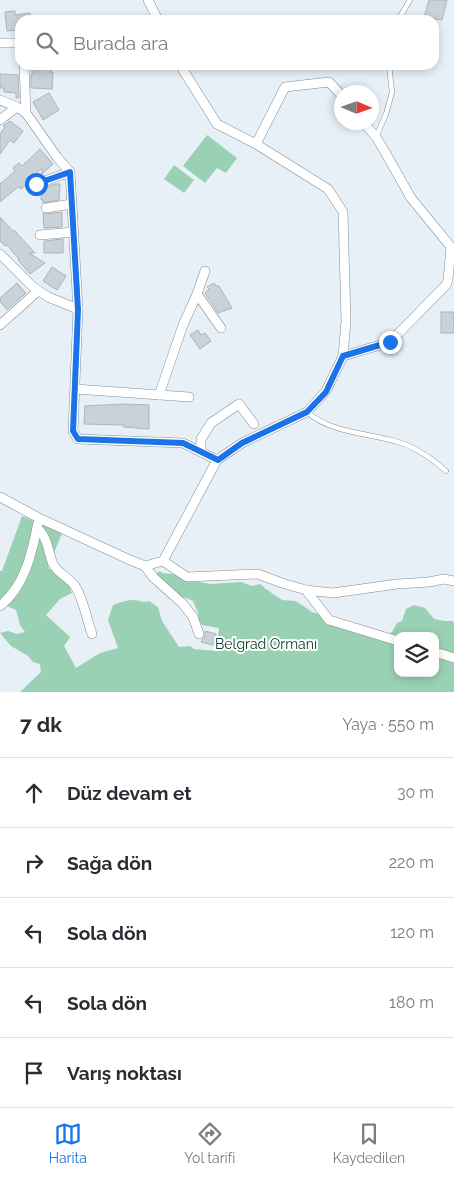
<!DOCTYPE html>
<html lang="tr">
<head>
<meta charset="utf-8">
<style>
	:root { --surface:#fff; --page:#f2f2f3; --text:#2b2b33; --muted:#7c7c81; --line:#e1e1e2; --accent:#1a73e8 }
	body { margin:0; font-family:Raleway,sans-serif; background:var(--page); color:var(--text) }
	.controls { position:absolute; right:15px; bottom:15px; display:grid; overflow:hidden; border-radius:10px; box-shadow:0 2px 8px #0003 }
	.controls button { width:45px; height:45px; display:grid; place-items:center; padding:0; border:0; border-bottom:1px solid var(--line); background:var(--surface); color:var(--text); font:25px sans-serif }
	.compass { position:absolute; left:334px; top:85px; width:45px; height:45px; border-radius:50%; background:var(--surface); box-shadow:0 2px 8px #0003; rotate:92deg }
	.stop { position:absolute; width:15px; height:15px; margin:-11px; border:4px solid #1a73e8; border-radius:50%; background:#fff }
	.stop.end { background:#1a73e8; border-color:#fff; box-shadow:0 1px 5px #0008 }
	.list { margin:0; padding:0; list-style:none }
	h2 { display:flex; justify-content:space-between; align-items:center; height:65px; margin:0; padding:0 20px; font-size:21px }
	h2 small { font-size:16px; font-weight:400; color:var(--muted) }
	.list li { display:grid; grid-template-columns:32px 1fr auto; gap:15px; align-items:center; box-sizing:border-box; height:70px; padding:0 20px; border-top:1px solid var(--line) }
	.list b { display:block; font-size:19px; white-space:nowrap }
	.list em { font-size:16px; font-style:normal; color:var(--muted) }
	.icon { flex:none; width:28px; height:28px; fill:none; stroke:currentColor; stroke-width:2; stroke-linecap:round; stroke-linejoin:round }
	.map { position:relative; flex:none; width:454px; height:692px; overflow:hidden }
	.search { position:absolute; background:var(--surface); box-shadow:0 2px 8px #0003; left:15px; right:15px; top:15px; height:55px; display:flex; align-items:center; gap:12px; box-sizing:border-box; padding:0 18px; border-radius:15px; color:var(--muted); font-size:19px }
	.sheet { height:415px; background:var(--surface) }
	nav { display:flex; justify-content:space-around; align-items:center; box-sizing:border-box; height:70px; border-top:1px solid var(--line); background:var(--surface); font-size:14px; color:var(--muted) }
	nav a { display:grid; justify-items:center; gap:2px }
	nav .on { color:var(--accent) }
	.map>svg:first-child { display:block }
	.green { fill:#9ad1b4; fill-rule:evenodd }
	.building { fill:#c9d1d9; stroke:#acb4bb }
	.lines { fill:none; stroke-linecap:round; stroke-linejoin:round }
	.service-casing { stroke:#848c93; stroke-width:5.5 }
	.minor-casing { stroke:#848c93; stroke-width:10 }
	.service { stroke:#fff; stroke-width:4.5 }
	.minor { stroke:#fff; stroke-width:9 }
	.route { stroke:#1a73e8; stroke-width:6 }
	.labels { text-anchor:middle; stroke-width:4; stroke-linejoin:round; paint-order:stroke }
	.park-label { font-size:14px; fill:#033e28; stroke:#fff }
</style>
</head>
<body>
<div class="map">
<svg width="454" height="692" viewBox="0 0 454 692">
	<rect width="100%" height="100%" fill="#e7f0f7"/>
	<g class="green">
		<path d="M207,135L237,158L226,173L217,168L205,183L183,166Z"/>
		<path d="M174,165L194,180L184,193L164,179Z"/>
		<path d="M22,516L62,533L48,568L65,577L72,593L60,599L46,615L70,637L64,646L76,668L100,653L118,648L108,620L113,605C120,602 127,600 135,600C141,601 143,603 149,601L158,607L162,621L179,647L190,646L194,649L217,651L219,628L202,625L199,621L198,613L193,601L189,599L179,596L158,576L157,573L160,571L162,573L179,575L193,582H199L211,584L241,582L252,586L260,584L266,589L282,600L296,601L312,612L385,635L392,632L397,623L402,621L406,609L414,605L425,608L434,619L445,621H453L454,623V692H20L41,672L40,664L33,662L28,656L11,646L0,633L8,631L17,634L25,632L20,625L16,610L0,603V571H2ZM398,636H435V673H398Z"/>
	</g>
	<g class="building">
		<path d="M429,0H447L442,20L424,17Z"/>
		<path d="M15,11V15L30,13L31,20H20V30L7,31L5,12Z"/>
		<path d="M32,65H51V72H53L52,89L31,88V75H32Z"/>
		<path d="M0,74L18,75L19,98H16V93L4,92V88H0Z"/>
		<path d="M49,93L59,110L43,120L33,102Z"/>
		<path d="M10,121L23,131L14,143L10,140L0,154V134L5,127L3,126Z"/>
		<path d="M40,149L53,164L42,174V168L26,183L27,184L21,189L18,187L0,202V184L15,171L13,168L19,163L22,166Z"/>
		<path d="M55,184H60L59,200L43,203V200H41L42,189Z"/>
		<path d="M62,212V227L44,228L43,213L47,214Z"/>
		<path d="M0,217L13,231L14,230L35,253H29L45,263L30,274L18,260L19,259L7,245L5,246L0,241Z"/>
		<path d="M63,239V253H44V241Z"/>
		<path d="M52,267L66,276L57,290L43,281Z"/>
		<path d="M17,283L26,293L7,310L0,301V298Z"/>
		<path d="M214,283L216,286H219L232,308L218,313L205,293L209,289L207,287Z"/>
		<rect x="441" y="312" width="13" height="21"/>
		<path d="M198,330L201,335L205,333L211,341L200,349L190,335Z"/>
		<path d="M123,404L149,405V429L124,427V425L84,424L85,406Z"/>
		<path d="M205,631L216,634L213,645L201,642L205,636Z"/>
	</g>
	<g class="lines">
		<defs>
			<g id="service">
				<path d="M398,20L410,0"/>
				<path d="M376,137L386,114L392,92L389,65"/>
				<path d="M307,412C335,435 368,432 401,443C419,449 432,459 446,471"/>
			</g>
			<g id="minor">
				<path d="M148,0L158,20"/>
				<path d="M0,43H17L20,45"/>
				<path d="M24,65L26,113"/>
				<path d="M0,100L17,107L26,113L57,157L70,172L78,309L48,297L32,286L0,254"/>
				<path d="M0,120L17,107"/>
				<path d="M256,144L285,87L329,82L342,96"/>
				<path d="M36,184L70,172"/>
				<path d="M46,208L72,204"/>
				<path d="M40,235L74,232"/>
				<path d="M197,294L221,328"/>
				<path d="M78,309L73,431L78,439L183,443L217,460"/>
				<path d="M0,325L38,291"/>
				<path d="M343,356L390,342L446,285L448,280L451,247L411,198L385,152L376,137L363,122"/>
				<path d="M75,389L189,397"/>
				<path d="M159,395L183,325L197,294L205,271"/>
				<path d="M201,452V439L211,423L239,404L254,424"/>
				<path d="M0,497L39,518L130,560L145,566L163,561L217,460L242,443L307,412L326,391L343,356L346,321L343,212L328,189L256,144L217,124L180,65"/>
				<path d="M37,528C48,537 48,552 53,564C58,574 69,577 75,586C83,598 87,620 92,634"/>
				<path d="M163,561L187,577L258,574L282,583L306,590L333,593L397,584L429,582L444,579L454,581"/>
				<path d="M145,566L153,577L183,604L193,617L199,634"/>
				<path d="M306,590L329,620L398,641"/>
				<path d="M0,606C25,586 32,553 38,523"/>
				<path d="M435,652L454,658"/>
			</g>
		</defs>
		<use href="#service" class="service-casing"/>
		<use href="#minor" class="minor-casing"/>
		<use href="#service" class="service"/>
		<use href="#minor" class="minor"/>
	</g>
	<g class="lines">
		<path class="route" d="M36,184L70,172L78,310L73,431L78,439L183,443L218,460L242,443L307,412L326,392L343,356L390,342"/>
	</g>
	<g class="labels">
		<g class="park-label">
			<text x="266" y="649">Belgrad Ormanı</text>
		</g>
	</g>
</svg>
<div class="controls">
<button><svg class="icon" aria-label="layers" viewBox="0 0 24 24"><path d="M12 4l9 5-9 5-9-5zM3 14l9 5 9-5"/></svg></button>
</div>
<svg class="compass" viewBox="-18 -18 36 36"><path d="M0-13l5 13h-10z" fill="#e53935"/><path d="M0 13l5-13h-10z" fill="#7c7c81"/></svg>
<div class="stop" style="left:36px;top:184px"></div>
<div class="stop end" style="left:390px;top:342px"></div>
<div class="search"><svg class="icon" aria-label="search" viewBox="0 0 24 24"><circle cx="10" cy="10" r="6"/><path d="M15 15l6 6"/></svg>Burada ara</div>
</div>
<section class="sheet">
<h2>7 dk<small>Yaya · 550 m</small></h2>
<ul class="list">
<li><svg class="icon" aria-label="ahead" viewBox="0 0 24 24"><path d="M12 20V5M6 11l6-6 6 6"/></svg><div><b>Düz devam et</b></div><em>30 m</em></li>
<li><svg class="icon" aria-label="right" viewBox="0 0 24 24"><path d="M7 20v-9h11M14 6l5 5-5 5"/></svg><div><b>Sağa dön</b></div><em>220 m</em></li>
<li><svg class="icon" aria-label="left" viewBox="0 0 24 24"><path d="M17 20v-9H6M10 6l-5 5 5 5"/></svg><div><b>Sola dön</b></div><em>120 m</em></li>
<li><svg class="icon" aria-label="left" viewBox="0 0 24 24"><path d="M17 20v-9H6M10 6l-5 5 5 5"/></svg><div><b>Sola dön</b></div><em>180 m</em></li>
<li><svg class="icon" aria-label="arrive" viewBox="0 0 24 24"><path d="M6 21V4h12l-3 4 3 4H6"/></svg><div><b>Varış noktası</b></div></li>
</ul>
</section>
<nav>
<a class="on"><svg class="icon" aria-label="map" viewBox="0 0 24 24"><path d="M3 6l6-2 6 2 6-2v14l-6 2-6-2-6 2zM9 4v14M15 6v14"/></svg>Harita</a>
<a><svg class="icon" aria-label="directions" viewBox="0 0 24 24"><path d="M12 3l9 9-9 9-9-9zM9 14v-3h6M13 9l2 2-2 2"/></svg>Yol tarifi</a>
<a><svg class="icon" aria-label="saved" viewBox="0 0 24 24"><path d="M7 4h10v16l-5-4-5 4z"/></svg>Kaydedilen</a>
</nav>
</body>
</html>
